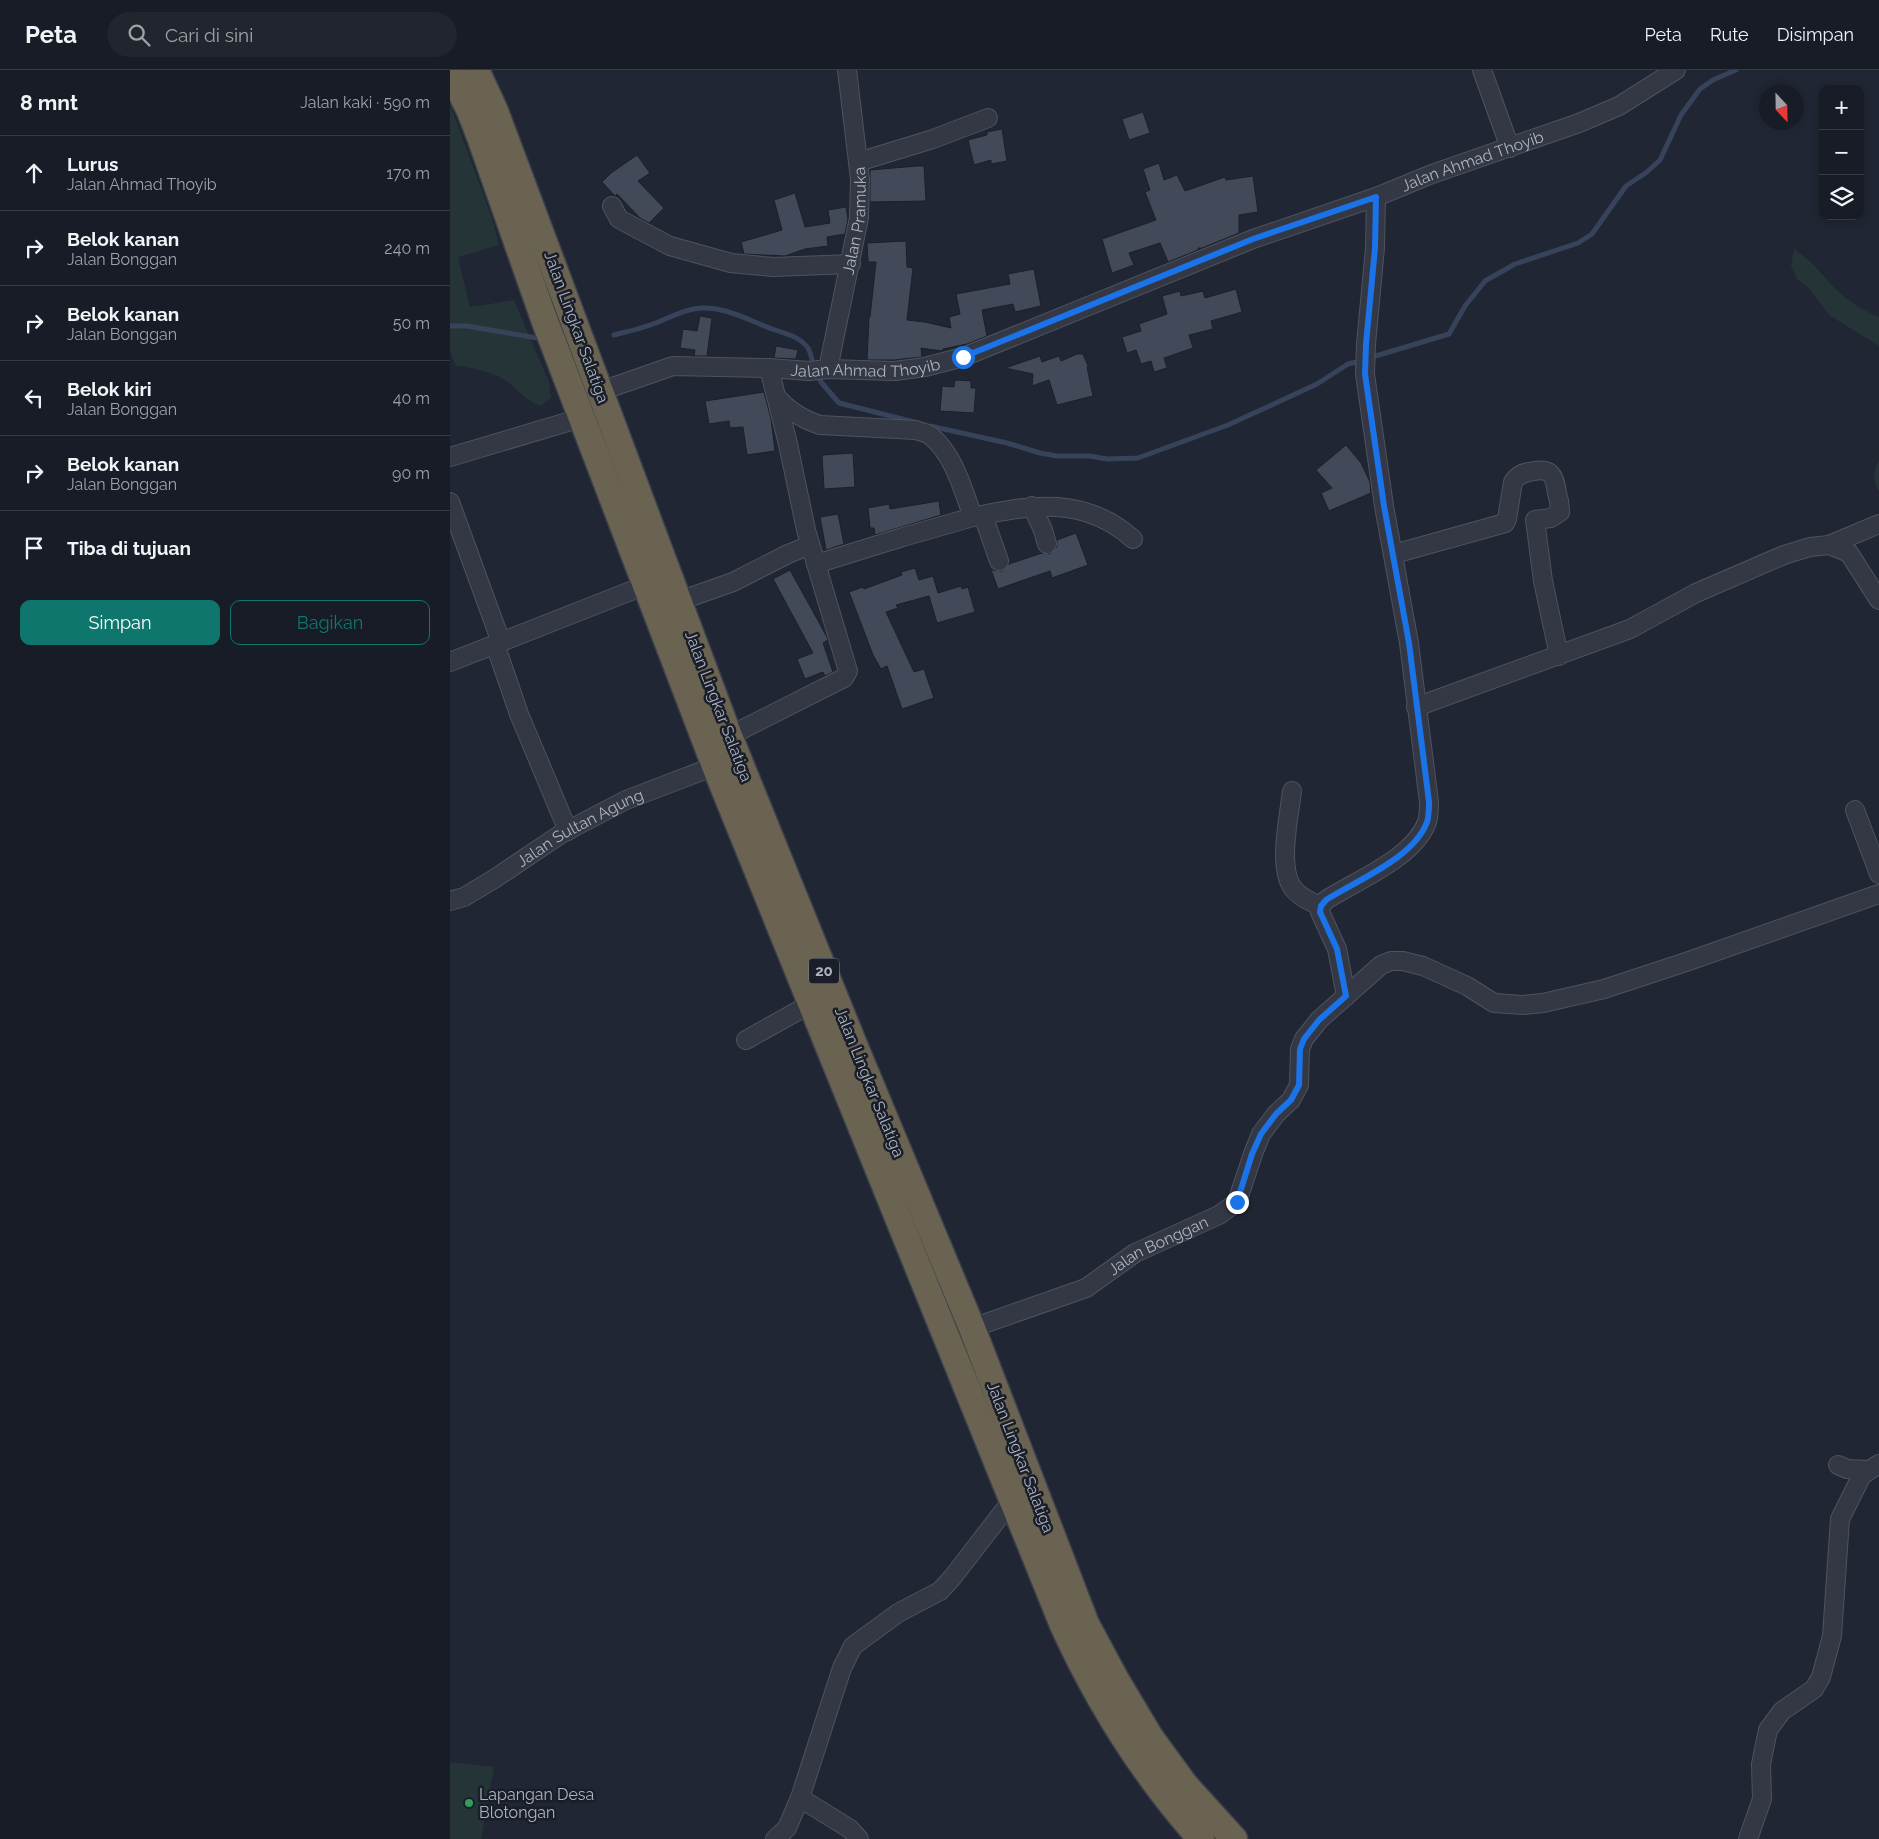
<!DOCTYPE html>
<html lang="id">
<head>
<meta charset="utf-8">
<style>
	:root { --surface:#181c26; --page:#21252e; --text:#f1f3f6; --muted:#9fa1a7; --line:#363a43; --accent:#0f766e }
	body { margin:0; font-family:Raleway,sans-serif; background:var(--page); color:var(--text) }
	.controls { position:absolute; right:15px; top:15px; display:grid; overflow:hidden; border-radius:10px; box-shadow:0 2px 8px #0003 }
	.controls button { width:45px; height:45px; display:grid; place-items:center; padding:0; border:0; border-bottom:1px solid var(--line); background:var(--surface); color:var(--text); font:25px sans-serif }
	.compass { position:absolute; left:1309px; top:15px; width:45px; height:45px; border-radius:50%; background:var(--surface); box-shadow:0 2px 8px #0003; rotate:158deg }
	.stop { position:absolute; width:15px; height:15px; margin:-11px; border:4px solid #1a73e8; border-radius:50%; background:#fff }
	.stop.end { background:#1a73e8; border-color:#fff; box-shadow:0 1px 5px #0008 }
	.list { margin:0; padding:0; list-style:none }
	h2 { display:flex; justify-content:space-between; align-items:center; height:65px; margin:0; padding:0 20px; font-size:21px }
	h2 small { font-size:16px; font-weight:400; color:var(--muted) }
	.list li { display:grid; grid-template-columns:32px 1fr auto; gap:15px; align-items:center; box-sizing:border-box; height:75px; padding:0 20px; border-top:1px solid var(--line) }
	.list b { display:block; font-size:19px; white-space:nowrap }
	.list p { margin:0; font-size:16px; white-space:nowrap; color:var(--muted) }
	.list em { font-size:16px; font-style:normal; color:var(--muted) }
	.actions { display:flex; gap:10px; padding:15px 20px }
	.actions a { flex:1; padding:11px 0; border:1px solid var(--accent); border-radius:10px; text-align:center; font-size:18px; color:var(--accent) }
	.actions .main { background:var(--accent); color:#fff }
	.icon { flex:none; width:28px; height:28px; fill:none; stroke:currentColor; stroke-width:2; stroke-linecap:round; stroke-linejoin:round }
	.map { position:relative; flex:none; width:1429px; height:1769px; overflow:hidden }
	header { display:flex; align-items:center; gap:30px; box-sizing:border-box; height:70px; padding:0 25px; background:var(--surface); border-bottom:1px solid var(--line) }
	header strong { font-size:24px }
	nav { display:flex; gap:28px; margin-inline-start:auto; font-size:18px }
	.search { width:350px; height:45px; background:var(--page); display:flex; align-items:center; gap:12px; box-sizing:border-box; padding:0 18px; border-radius:28px; color:var(--muted); font-size:19px }
	main { display:flex }
	aside { flex:1; background:var(--surface) }
	.map>svg:first-child { display:block }
	.green { fill:#253437 }
	.lines { fill:none; stroke-linecap:round; stroke-linejoin:round }
	.stream { stroke:#37425b; stroke-width:5 }
	.building { fill:#424958; stroke:#1b202b }
	.minor-casing { stroke:#4e535f; stroke-width:20 }
	.highway-casing { stroke:#3b404c; stroke-width:29 }
	.minor { stroke:#333844; stroke-width:18 }
	.highway { stroke:#6a6351; stroke-width:26 }
	.route { stroke:#1a73e8; stroke-width:6 }
	.leisure-dot { fill:#2e9e5b; stroke:#191e28; stroke-width:2 }
	.labels { text-anchor:middle; stroke-width:5; stroke-linejoin:round; paint-order:stroke }
	.shield { fill:#191e28; stroke:#818693; stroke-width:1 }
	.shield-label { font-size:15px; font-weight:bold; fill:#adb3c1 }
	.street-label { font-size:16px; fill:#adb3c1; stroke:#191e28 }
	.poi-label { font-size:16px; fill:#adb3c1; stroke:#191e28; text-anchor:start }
</style>
</head>
<body>
<header>
<strong>Peta</strong>
<div class="search"><svg class="icon" aria-label="search" viewBox="0 0 24 24"><circle cx="10" cy="10" r="6"/><path d="M15 15l6 6"/></svg>Cari di sini</div>
<nav><a>Peta</a><a>Rute</a><a>Disimpan</a></nav>
</header>
<main>
<aside>
<h2>8 mnt<small>Jalan kaki · 590 m</small></h2>
<ul class="list">
<li><svg class="icon" aria-label="ahead" viewBox="0 0 24 24"><path d="M12 20V5M6 11l6-6 6 6"/></svg><div><b>Lurus</b><p>Jalan Ahmad Thoyib</p></div><em>170 m</em></li>
<li><svg class="icon" aria-label="right" viewBox="0 0 24 24"><path d="M7 20v-9h11M14 6l5 5-5 5"/></svg><div><b>Belok kanan</b><p>Jalan Bonggan</p></div><em>240 m</em></li>
<li><svg class="icon" aria-label="right" viewBox="0 0 24 24"><path d="M7 20v-9h11M14 6l5 5-5 5"/></svg><div><b>Belok kanan</b><p>Jalan Bonggan</p></div><em>50 m</em></li>
<li><svg class="icon" aria-label="left" viewBox="0 0 24 24"><path d="M17 20v-9H6M10 6l-5 5 5 5"/></svg><div><b>Belok kiri</b><p>Jalan Bonggan</p></div><em>40 m</em></li>
<li><svg class="icon" aria-label="right" viewBox="0 0 24 24"><path d="M7 20v-9h11M14 6l5 5-5 5"/></svg><div><b>Belok kanan</b><p>Jalan Bonggan</p></div><em>90 m</em></li>
<li><svg class="icon" aria-label="arrive" viewBox="0 0 24 24"><path d="M6 21V4h12l-3 4 3 4H6"/></svg><div><b>Tiba di tujuan</b></div></li>
</ul>
<div class="actions"><a class="main">Simpan</a><a>Bagikan</a></div>
</aside>
<div class="map">
<svg width="1429" height="1769" viewBox="0 0 1429 1769">
	<rect width="100%" height="100%" fill="#202633"/>
	<g class="green">
		<path d="M0,34L42,148L49,175L8,187L20,237L64,230L99,312L101,328L90,336C73,328 69,320 55,310C43,302 20,297 6,296L0,282Z"/>
		<path d="M1344,179C1364,192 1373,207 1389,222C1401,233 1415,241 1429,247V276L1379,245L1360,219L1348,210L1341,196Z"/>
		<path d="M1429,390V422C1422,411 1423,400 1429,390Z"/>
		<path d="M0,1692L44,1697L31,1769H0Z"/>
	</g>
	<g class="lines">
		<g class="stream">
			<path d="M0,256H17L87,268"/>
			<path d="M164,265C175,262 186,260 197,256C214,251 227,242 244,239C273,234 299,251 325,260C337,264 350,267 358,278C361,283 362,291 364,296"/>
			<path d="M919,288L999,264L1015,236L1035,211L1065,194L1128,173L1142,164L1176,116L1197,102L1210,90L1231,45L1250,19L1263,10L1286,0"/>
			<path d="M368,304L371,312L389,333L464,352"/>
			<path d="M480,356L557,373L590,383L607,386H639L657,389L688,388L778,355L867,314L898,294L911,291"/>
		</g>
	</g>
	<g class="building">
		<path d="M693,42L700,63L679,70L672,49Z"/>
		<path d="M552,59L557,91L541,94V90L524,95L518,70L537,65V62Z"/>
		<path d="M187,85L200,103L188,111L214,138L199,153L190,148L167,124L165,126L152,112L161,103Z"/>
		<path d="M709,93L714,110L727,105L735,121L775,107L776,110L803,106L808,142L789,145V163L752,178H748V180L718,192L710,173L679,183L684,195L662,203L652,169L706,150L695,122L700,120L693,99Z"/>
		<path d="M467,96H474L476,131L420,132V100Z"/>
		<path d="M345,123L355,157L380,153L378,140L396,137L398,149L395,164L377,167L378,176L355,179L335,186L294,184L291,172L332,160L324,130Z"/>
		<path d="M456,171L457,197L463,198L457,250L475,252L501,258L499,247L510,244L506,224L560,214L558,204L584,199L591,236L565,242L563,234L532,240L537,266L517,274L493,279L492,281L471,278L472,287L444,290H417L419,247H420L426,192H418L417,173Z"/>
		<path d="M786,219L792,242L761,251L763,259L739,265L743,278L714,288L717,298L704,302L701,291L691,294L686,280L677,283L672,267L691,261L689,254L717,244L712,226L730,221L731,226L753,221L755,228Z"/>
		<path d="M250,246L262,248L257,286H244L245,280L230,278L233,259L247,261Z"/>
		<path d="M326,276L348,280L346,289L324,288Z"/>
		<path d="M627,284H633L638,296L637,297L643,326L607,335L599,310L582,316L583,304L555,298L590,286L592,292L609,286L611,291Z"/>
		<path d="M505,310L521,311V318H526L524,343L490,341L492,316L504,317Z"/>
		<path d="M314,322L321,349L325,381L297,385L293,357L280,358L279,351L259,354L255,331Z"/>
		<path d="M896,375L911,393L920,412L921,423L879,441L871,423L882,418L866,400Z"/>
		<path d="M403,383L405,417L374,419L372,385Z"/>
		<path d="M489,431L491,445L425,465L424,458H420L418,438L439,434L440,439Z"/>
		<path d="M388,444L394,474L376,480L370,447Z"/>
		<path d="M626,463L638,495L602,508L600,501L548,519L541,500L552,501L559,494L592,483L600,484L607,477V470Z"/>
		<path d="M465,498L469,510L483,506L488,523L511,516L512,519L518,517L525,542L487,553L479,526L446,535L448,538L436,542L464,602L474,599L484,628L452,639L437,596L431,599L423,585L399,522L413,517L414,519L452,505L451,502Z"/>
		<path d="M340,500L377,567L378,570L373,573L383,602L375,606L373,602L355,609L347,589L363,583L323,509Z"/>
	</g>
	<g class="lines">
		<defs>
			<g id="minor">
				<path d="M1032,0L1060,78"/>
				<path d="M408,92L483,69L538,48"/>
				<path d="M162,136L169,149L220,176L281,193L323,197L401,194"/>
				<path id="s1" d="M378,299L409,148L410,109L397,0"/>
				<path id="s2" d="M151,321L223,296L319,298L359,301L378,299L445,301L475,297L513,287L803,169L926,127L982,104L1129,53L1169,36L1226,0"/>
				<path d="M326,326C338,341 352,349 370,355L466,360C471,362 477,363 481,366C504,385 513,420 523,447L453,467L366,494"/>
				<path d="M0,387L141,345"/>
				<path d="M0,432L51,572"/>
				<path d="M582,436L593,460L597,474"/>
				<path d="M533,445L549,491"/>
				<path d="M523,447C581,434 635,426 683,469"/>
				<path d="M1379,475L1429,454"/>
				<path d="M944,484L1055,453L1057,449L1063,412C1067,406 1072,403 1079,402C1100,397 1104,403 1107,423C1109,429 1110,436 1110,442L1101,448L1085,450L1093,511L1109,586"/>
				<path d="M229,531L283,512L338,484L360,475"/>
				<path d="M45,574L69,644L118,761"/>
				<path d="M0,592L196,515"/>
				<path d="M966,637L1180,559L1246,523L1334,485L1360,477L1379,475L1399,483L1429,530"/>
				<path d="M279,666L394,608L398,601L356,460L338,374L319,298"/>
				<path d="M842,721C839,747 828,795 842,817C849,827 860,832 871,836"/>
				<path d="M1405,740L1429,804"/>
				<path id="s3" d="M0,831L14,827L44,809L111,764L176,730L265,696"/>
				<path d="M896,926L931,895L941,891H953L973,896L1017,916L1044,933L1073,935L1093,933L1154,919L1236,892L1429,824"/>
				<path d="M296,970L362,933"/>
				<path id="s4" d="M522,1258L636,1218L685,1183L769,1145L787,1132L803,1084L811,1064L826,1044L841,1030L849,1015L850,979L854,969L869,950L896,926L887,879L870,842L871,836L876,830C907,810 964,788 977,752C979,746 979,739 979,732L959,573L934,436L915,304L916,274L925,178L926,127"/>
				<path d="M1388,1395L1397,1399L1418,1400"/>
				<path d="M350,1728L400,1759L409,1769"/>
				<path d="M325,1769L337,1758L350,1728L392,1598L403,1576L448,1543L490,1521L502,1508L563,1429"/>
				<path d="M1298,1769L1312,1729L1311,1694L1318,1660L1332,1641L1364,1619L1371,1607L1382,1566L1390,1449L1412,1405L1429,1394"/>
			</g>
			<g id="highway">
				<path d="M26,0L45,41L279,666L405,977L522,1258L636,1554L666,1610L700,1667L735,1715L784,1769"/>
				<path d="M0,1L20,41L30,67L94,249L265,696L613,1555C649,1634 693,1704 751,1769"/>
			</g>
		</defs>
		<use href="#minor" class="minor-casing"/>
		<use href="#highway" class="highway-casing"/>
		<use href="#minor" class="minor"/>
		<use href="#highway" class="highway"/>
	</g>
	<g class="lines">
		<path class="route" d="M513,287L803,169L926,127L925,178L916,274L915,304L934,436L959,573L979,732C979,738 979,746 977,752C964,788 907,810 876,830L871,836L870,842L887,879L896,926L869,950L854,969L850,979L849,1015L841,1030L826,1044L811,1064L802,1084L787,1132"/>
	</g>
	<circle class="leisure-dot" cx="19" cy="1733" r="5"/>
	<g class="labels">
		<rect class="shield" x="359" y="888.5" width="30" height="25" rx="4"/>
		<g class="shield-label">
			<text x="374" y="906">20</text>
		</g>
		<g class="street-label">
			<text dy="6" stroke="none"><textPath href="#s2" startOffset="914">Jalan Ahmad Thoyib</textPath></text>
			<text dy="6" stroke="none"><textPath href="#s1" startOffset="151">Jalan Pramuka</textPath></text>
			<text transform="translate(127 257) rotate(70)" y="6">Jalan Lingkar Salatiga</text>
			<text dy="6" stroke="none"><textPath href="#s2" startOffset="269">Jalan Ahmad Thoyib</textPath></text>
			<text transform="translate(269 636) rotate(69)" y="6">Jalan Lingkar Salatiga</text>
			<text dy="6" stroke="none"><textPath href="#s3" startOffset="150">Jalan Sultan Agung</textPath></text>
			<text transform="translate(420 1012) rotate(68)" y="6">Jalan Lingkar Salatiga</text>
			<text dy="6" stroke="none"><textPath href="#s4" startOffset="205">Jalan Bonggan</textPath></text>
			<text transform="translate(571 1387) rotate(69)" y="6">Jalan Lingkar Salatiga</text>
		</g>
		<g class="poi-label">
			<text x="29" y="1730">Lapangan Desa<tspan x="29" dy="18">Blotongan</tspan></text>
		</g>
	</g>
</svg>
<div class="controls">
<button>+</button>
<button>−</button>
<button><svg class="icon" aria-label="layers" viewBox="0 0 24 24"><path d="M12 4l9 5-9 5-9-5zM3 14l9 5 9-5"/></svg></button>
</div>
<svg class="compass" viewBox="-18 -18 36 36"><path d="M0-13l5 13h-10z" fill="#e53935"/><path d="M0 13l5-13h-10z" fill="#9fa1a7"/></svg>
<div class="stop" style="left:513px;top:287px"></div>
<div class="stop end" style="left:787px;top:1132px"></div>
</div>
</main>
</body>
</html>
